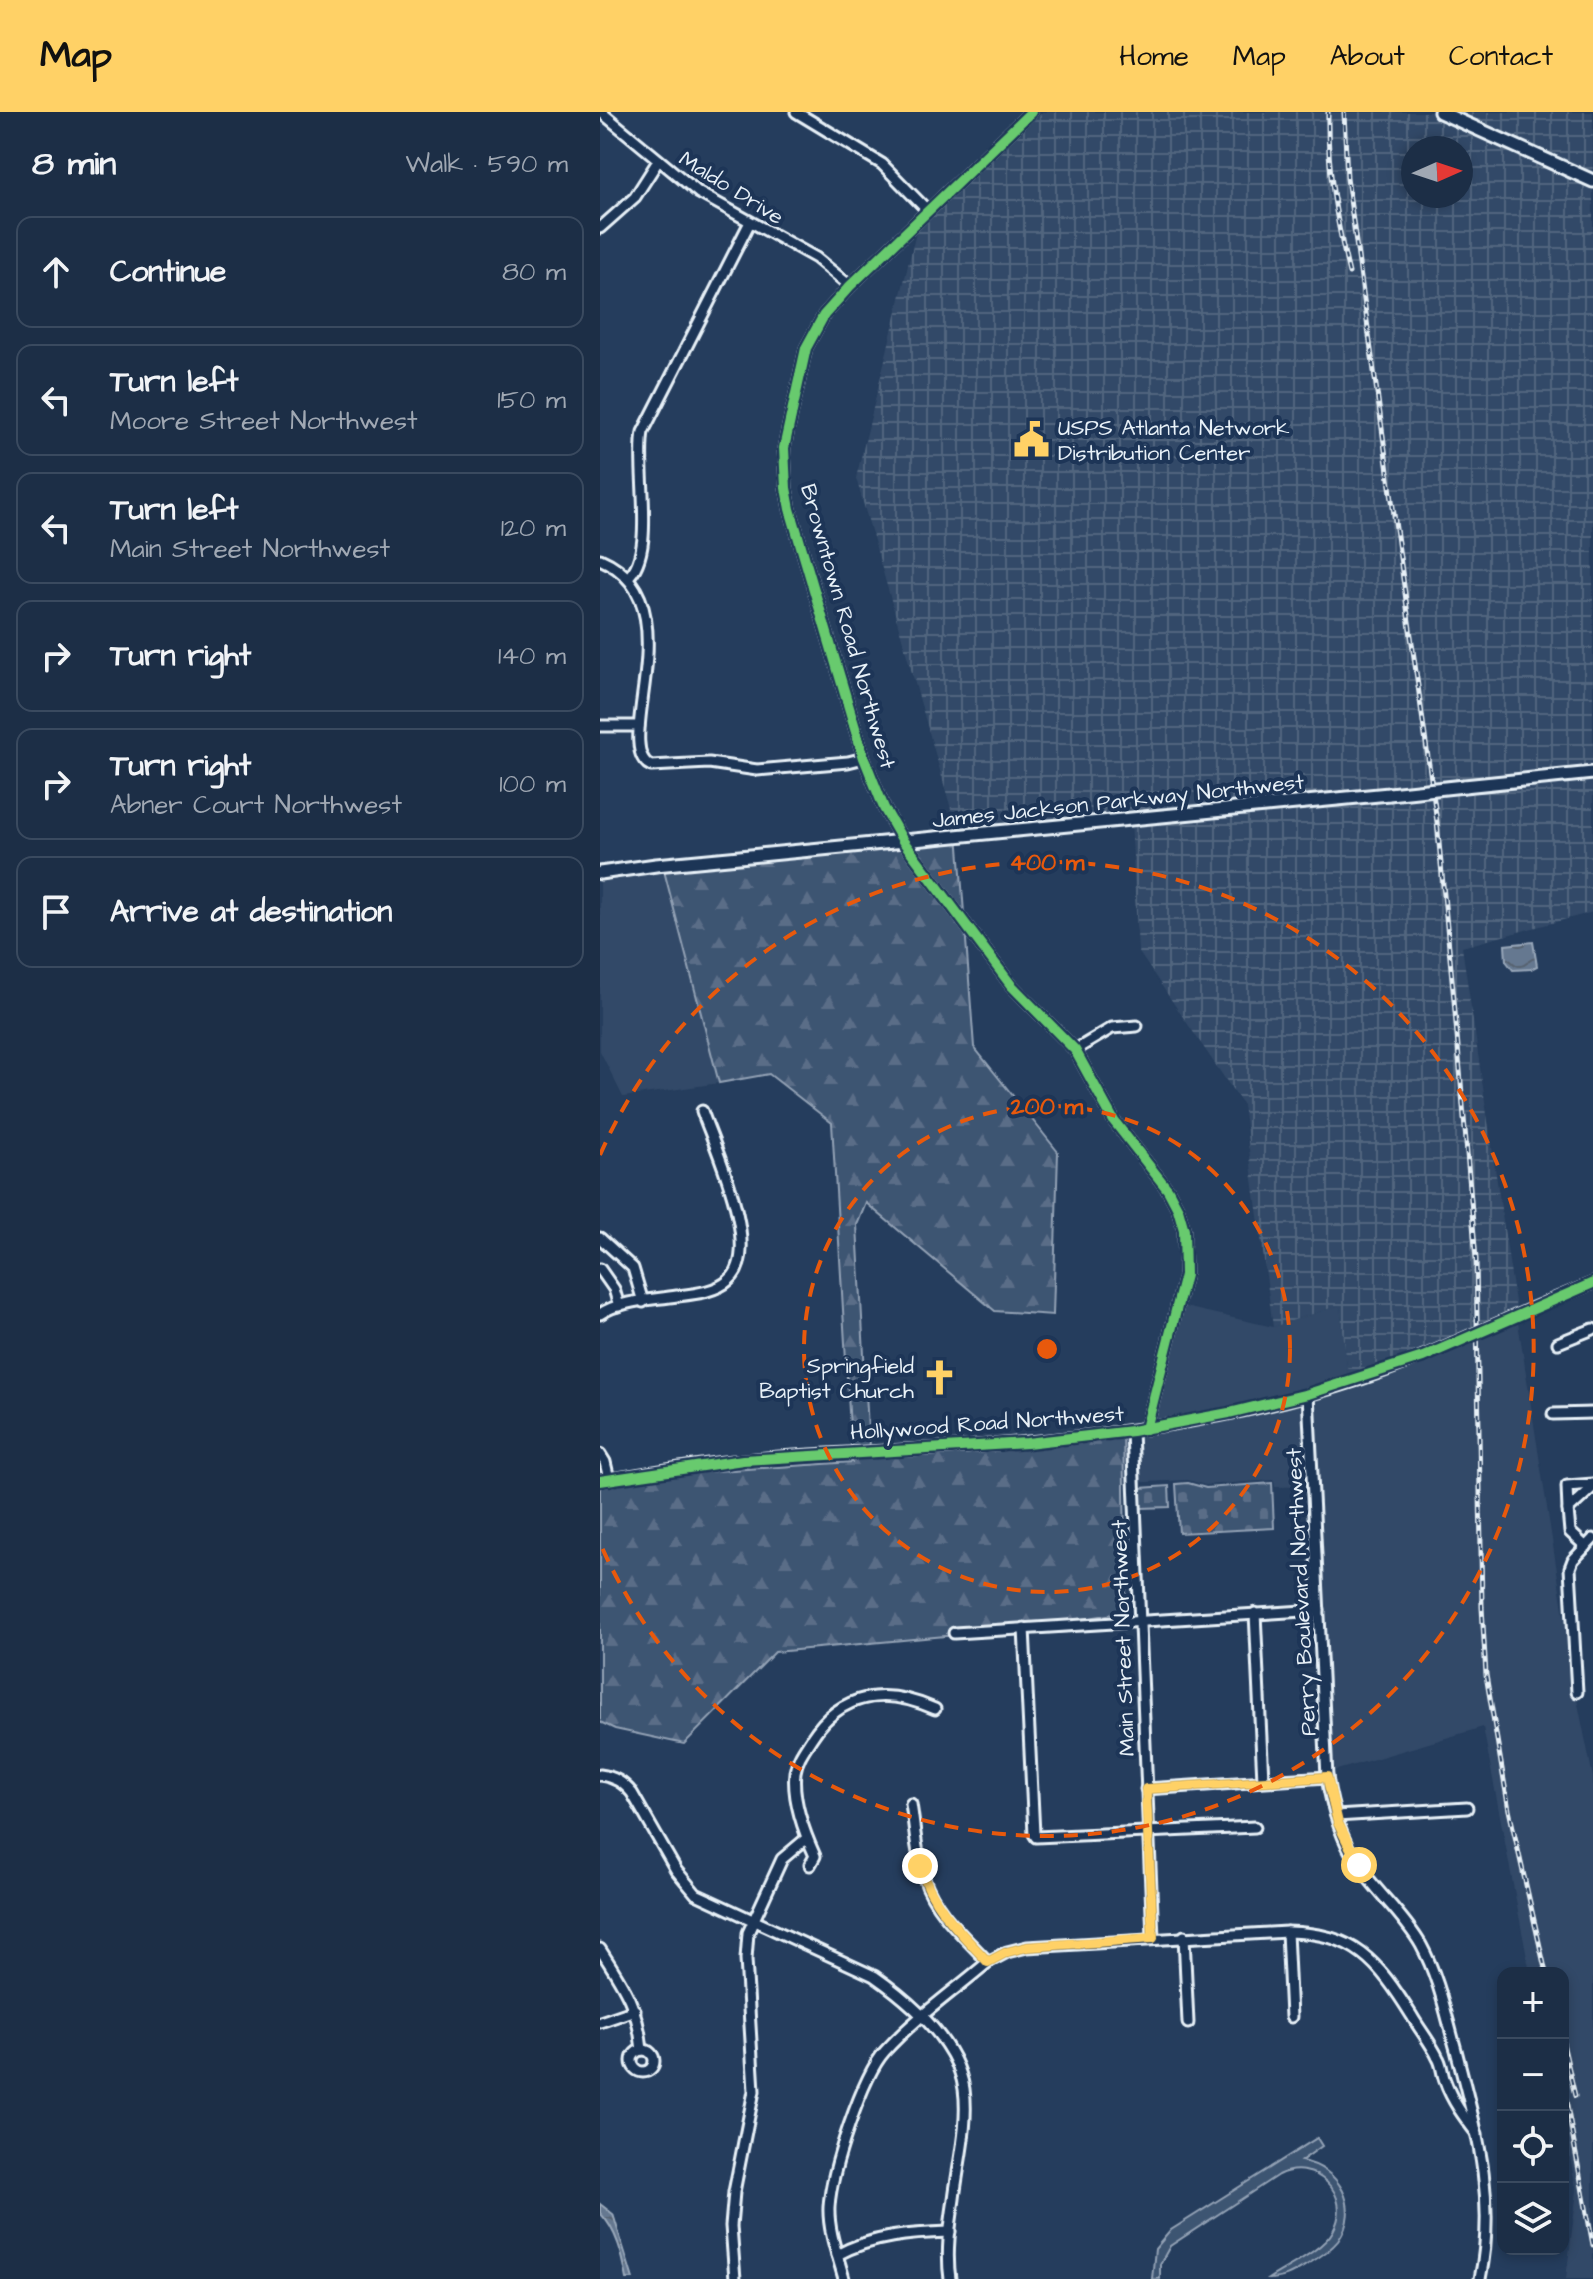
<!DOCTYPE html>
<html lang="en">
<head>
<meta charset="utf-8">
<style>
	:root { --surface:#1c2e46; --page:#293a51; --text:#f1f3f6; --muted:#a0a8b3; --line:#3a4a5f; --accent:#ffd166 }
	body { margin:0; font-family:"Architects Daughter",sans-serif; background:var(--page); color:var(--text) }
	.controls { position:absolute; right:24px; bottom:24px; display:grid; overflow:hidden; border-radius:16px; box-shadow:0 4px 12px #0003 }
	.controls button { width:72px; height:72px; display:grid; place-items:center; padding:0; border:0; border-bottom:2px solid var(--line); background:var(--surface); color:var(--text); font:40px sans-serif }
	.compass { position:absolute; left:801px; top:24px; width:72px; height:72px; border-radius:50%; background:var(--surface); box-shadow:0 4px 12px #0003; rotate:87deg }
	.stop { position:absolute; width:24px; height:24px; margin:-18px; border:6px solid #ffd166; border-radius:50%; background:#fff }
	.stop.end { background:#ffd166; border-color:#fff; box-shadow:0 2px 8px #0008 }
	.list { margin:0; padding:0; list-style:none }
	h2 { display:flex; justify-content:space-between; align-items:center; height:104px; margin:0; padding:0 32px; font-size:34px }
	h2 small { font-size:26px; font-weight:400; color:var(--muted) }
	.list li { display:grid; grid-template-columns:52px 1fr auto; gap:24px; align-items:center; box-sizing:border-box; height:112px; margin:0 16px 16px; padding:0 16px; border:2px solid var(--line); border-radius:16px }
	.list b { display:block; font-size:30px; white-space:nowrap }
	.list p { margin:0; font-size:26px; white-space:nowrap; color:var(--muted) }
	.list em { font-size:26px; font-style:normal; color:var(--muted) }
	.icon { flex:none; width:44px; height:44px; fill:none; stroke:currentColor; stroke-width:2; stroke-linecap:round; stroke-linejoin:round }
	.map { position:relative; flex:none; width:993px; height:2167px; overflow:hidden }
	header { display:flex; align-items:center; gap:48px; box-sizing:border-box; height:112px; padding:0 40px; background:var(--accent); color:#111 }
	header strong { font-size:38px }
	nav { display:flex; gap:44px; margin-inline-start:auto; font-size:28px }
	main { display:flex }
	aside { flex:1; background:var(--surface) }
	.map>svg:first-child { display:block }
	.built { fill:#334a68 }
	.industrial { fill:url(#industrial-grid); fill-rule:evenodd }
	.green { fill:#3e5472; stroke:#93a2b5; stroke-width:2 }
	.forest { fill:url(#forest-firs); stroke:#93a2b5; stroke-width:2 }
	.cemetery { fill:url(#cemetery-stones); stroke:#93a2b5; stroke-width:2 }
	.water { fill:url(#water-waves); stroke:#99a8ba; stroke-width:2 }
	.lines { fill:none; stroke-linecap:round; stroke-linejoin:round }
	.minor-casing { stroke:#e8f1f8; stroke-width:15 }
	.major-casing { stroke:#e8f1f8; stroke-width:17 }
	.minor { stroke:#1d3557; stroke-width:9 }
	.major { stroke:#1d3557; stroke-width:11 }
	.rail-casing { stroke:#e8f1f8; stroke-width:5 }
	.rail { stroke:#1d3557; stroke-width:2; stroke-dasharray:6; stroke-linecap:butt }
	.minor-bridge-casing { stroke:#e8f1f8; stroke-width:15; stroke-linecap:butt }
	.major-bridge-casing { stroke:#e8f1f8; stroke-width:17; stroke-linecap:butt }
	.minor-bridge { stroke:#1d3557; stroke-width:9 }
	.major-bridge { stroke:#1d3557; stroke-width:11 }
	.cycleway-casing { stroke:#1d3557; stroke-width:15 }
	.cycleway { stroke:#67ca6e; stroke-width:10 }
	.route { stroke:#ffd166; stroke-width:10 }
	.ring { fill:none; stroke:#e8590c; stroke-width:4; stroke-dasharray:14 10 }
	.labels { text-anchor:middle; stroke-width:8; stroke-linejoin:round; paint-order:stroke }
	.street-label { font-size:22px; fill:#e8f1f8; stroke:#1d3557 }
	.poi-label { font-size:22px; fill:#e8f1f8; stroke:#1d3557; text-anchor:start }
	.centre { fill:#e8590c; stroke:#1d3557; stroke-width:4 }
	.ring-label { font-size:24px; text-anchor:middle; font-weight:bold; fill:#e8590c; stroke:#1d3557; stroke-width:8; stroke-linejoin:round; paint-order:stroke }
</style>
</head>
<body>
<header>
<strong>Map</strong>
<nav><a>Home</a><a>Map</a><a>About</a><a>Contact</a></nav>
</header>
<main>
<aside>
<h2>8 min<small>Walk · 590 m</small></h2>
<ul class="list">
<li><svg class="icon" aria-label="ahead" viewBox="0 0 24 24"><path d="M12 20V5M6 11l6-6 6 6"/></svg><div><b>Continue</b></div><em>80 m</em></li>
<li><svg class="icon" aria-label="left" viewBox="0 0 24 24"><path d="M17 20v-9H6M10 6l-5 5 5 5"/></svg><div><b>Turn left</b><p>Moore Street Northwest</p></div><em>150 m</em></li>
<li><svg class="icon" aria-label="left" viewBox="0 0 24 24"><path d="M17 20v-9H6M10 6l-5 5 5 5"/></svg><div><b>Turn left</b><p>Main Street Northwest</p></div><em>120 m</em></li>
<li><svg class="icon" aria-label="right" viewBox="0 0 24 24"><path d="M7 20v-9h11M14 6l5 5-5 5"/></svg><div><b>Turn right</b></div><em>140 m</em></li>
<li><svg class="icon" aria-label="right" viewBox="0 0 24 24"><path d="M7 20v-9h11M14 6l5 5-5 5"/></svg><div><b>Turn right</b><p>Abner Court Northwest</p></div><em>100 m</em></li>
<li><svg class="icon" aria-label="arrive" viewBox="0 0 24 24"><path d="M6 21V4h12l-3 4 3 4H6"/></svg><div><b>Arrive at destination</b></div></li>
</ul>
</aside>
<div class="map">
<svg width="993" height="2167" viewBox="0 0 993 2167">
	<defs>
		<pattern id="industrial-grid" width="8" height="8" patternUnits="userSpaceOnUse" patternTransform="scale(2)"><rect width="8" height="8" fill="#334a68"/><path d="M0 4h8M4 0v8" fill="none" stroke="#51657e"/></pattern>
		<pattern id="forest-firs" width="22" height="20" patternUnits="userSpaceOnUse" patternTransform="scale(2)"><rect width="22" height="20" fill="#3e5472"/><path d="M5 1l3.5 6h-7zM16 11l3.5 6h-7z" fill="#5a6d87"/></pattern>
		<pattern id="cemetery-stones" width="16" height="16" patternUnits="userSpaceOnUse" patternTransform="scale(2)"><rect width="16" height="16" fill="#3e5472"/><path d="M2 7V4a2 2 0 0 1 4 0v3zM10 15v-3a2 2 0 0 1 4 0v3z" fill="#5a6d87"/></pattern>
		<pattern id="water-waves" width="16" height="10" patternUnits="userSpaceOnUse" patternTransform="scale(2)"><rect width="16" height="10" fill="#657890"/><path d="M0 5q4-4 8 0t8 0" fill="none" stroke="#576270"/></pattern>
	</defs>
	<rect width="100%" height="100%" fill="#253d5d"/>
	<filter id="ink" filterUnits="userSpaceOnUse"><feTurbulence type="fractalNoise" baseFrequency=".0125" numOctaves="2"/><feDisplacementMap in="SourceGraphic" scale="16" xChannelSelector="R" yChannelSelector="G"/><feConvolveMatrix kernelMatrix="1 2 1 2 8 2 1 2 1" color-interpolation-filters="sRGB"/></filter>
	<g filter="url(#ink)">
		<g class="built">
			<path d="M62,751L119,971L23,985L0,939V756Z"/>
			<path d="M576,1193L673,1215L740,1193L749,1271L839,1243L901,1217H919L977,1587L993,1665V2167H966L977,2079L963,2013V1861H930L883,1615L730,1660L719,1374L675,1375L674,1368L605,1373L588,1368L525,1371L523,1315L542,1314L561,1253Z"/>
		</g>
		<path class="industrial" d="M443,0H993V800L862,835L919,1217H901L839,1243L749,1271L740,1193L673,1215L643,993L538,839L531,707L358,721L256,366L316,121ZM813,36H861V84H813Z"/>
		<path class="green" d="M717,2026L722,2034L701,2049C739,2055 762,2095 738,2129C730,2139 718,2146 708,2152C693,2161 685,2167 668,2167C686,2155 723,2138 733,2119C754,2082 714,2045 678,2063L570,2134L560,2152V2167H552L555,2137L571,2118Z"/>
		<path class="forest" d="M358,721L374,935L458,1040L453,1203L395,1199L266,1091L257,1113L269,1336L332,1335L523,1315L526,1500L420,1517L175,1540L84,1632L15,1617L0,1610V1367L252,1350L232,1011L169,962L119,971L62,751Z"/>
		<g class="cemetery">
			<path d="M588,1371L606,1376L672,1371L674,1416L579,1421L576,1372Z"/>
			<path d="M569,1374L570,1395L541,1396L540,1376Z"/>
		</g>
		<g class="water">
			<path d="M933,830L937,854L931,857L913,858L906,849L905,833Z"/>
			<path d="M0,2092L13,2102L33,2167H27C23,2145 17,2118 0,2101Z"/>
		</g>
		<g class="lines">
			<defs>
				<g id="minor">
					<path d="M1,0L99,81L216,146L250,174"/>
					<path d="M196,0L282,52L328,99"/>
					<path d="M431,0L250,174L224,203L206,236L184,336L186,376L190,397L264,646L284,696L303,729L411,873L475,938L514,1009L568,1078L578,1097L584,1118L585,1163L546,1317"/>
					<path d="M0,116L35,85L58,49"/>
					<path d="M0,447C96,488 9,635 51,654L109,651L157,658L248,650L264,646"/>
					<path d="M27,466C57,442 36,359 43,320L150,110"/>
					<path d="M0,614H39"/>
					<path d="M475,938L512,916L537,914"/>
					<path d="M0,1126L33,1156L43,1190"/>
					<path d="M0,1157L14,1177L19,1194"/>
					<path d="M933,1196L993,1171"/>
					<path d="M0,1202C21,1188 52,1188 77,1184C94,1182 116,1180 129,1168C164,1139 114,1034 102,999"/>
					<path d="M958,1231L993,1217"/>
					<path d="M708,1282L727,1665C732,1696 740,1725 757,1751C776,1780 804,1803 821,1833C839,1866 846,1903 856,1938C876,2017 897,2085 880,2167"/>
					<path d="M953,1302L993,1301"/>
					<path d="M532,1319L553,1826"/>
					<path d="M0,1342L5,1350L9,1367"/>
					<path d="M0,1369C48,1361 96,1352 144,1348C238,1339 334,1339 428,1330C571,1317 720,1292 851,1232"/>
					<path d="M968,1398L967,1374L993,1372"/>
					<path d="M986,1435L970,1420L968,1398L993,1375"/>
					<path d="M655,1501L663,1668"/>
					<path d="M424,1516L434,1722L436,1725L655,1715"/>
					<path d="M354,1521L719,1498"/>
					<path d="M977,1580L970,1456L973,1448L993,1427"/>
					<path d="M0,1663C14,1665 23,1670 32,1681L76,1758L96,1782L274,1864C311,1890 357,1929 364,1977C369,2012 358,2052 354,2087C350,2113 346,2141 350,2167"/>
					<path d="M546,1677L727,1665"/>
					<path d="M311,1692C315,1716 316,1743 324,1766C335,1800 365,1825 388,1850"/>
					<path d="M736,1704L867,1696"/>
					<path d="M210,1753L215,1744C204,1720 192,1687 195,1660C197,1647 204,1638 211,1627C241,1580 286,1575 335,1597"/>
					<path d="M687,1820L691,1905"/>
					<path d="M584,1824L588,1911"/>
					<path d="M0,1837C23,1873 38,1894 42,1938"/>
					<path d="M0,1910L35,1898"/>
					<circle cx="43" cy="1949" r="11"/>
					<path d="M237,2143C271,2124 312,2121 350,2120"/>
					<path d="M135,2167L131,2114L134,2080L154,1979L146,1847L148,1821L182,1747L207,1726"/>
					<path d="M244,2167C238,2144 228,2119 229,2095C231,2060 262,1964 285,1939C315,1906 354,1879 388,1850L407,1840L427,1835L687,1820C755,1821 777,1848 812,1904C820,1918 831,1931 838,1946C842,1952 842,1962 845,1969C852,1989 864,2005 877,2022"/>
				</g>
				<g id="major">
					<path d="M840,0L993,69"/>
					<path d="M864,674L993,661"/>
					<path d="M0,761L56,753L789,682"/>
				</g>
			</defs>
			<use href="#minor" class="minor-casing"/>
			<use href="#major" class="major-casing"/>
			<use href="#minor" class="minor"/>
			<use href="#major" class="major"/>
			<defs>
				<g id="rail">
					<path d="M728,0C727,56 736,107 749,161"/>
					<path d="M744,0L747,66L837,710L854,888L876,1147L882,1495L886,1563L909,1698L946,1861"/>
					<path d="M963,1931L975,1984"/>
					<path d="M963,1973L993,2133"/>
				</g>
			</defs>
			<use href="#rail" class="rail-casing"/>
			<use href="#rail" class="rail"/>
			<defs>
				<path id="minor-bridge" d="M851,1232L933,1196"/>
				<path id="major-bridge" d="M789,682L864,674"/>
			</defs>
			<use href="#minor-bridge" class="minor-bridge-casing"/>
			<use href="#major-bridge" class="major-bridge-casing"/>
			<use href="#minor-bridge" class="minor-bridge"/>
			<use href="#major-bridge" class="major-bridge"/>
			<defs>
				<g id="cycleway">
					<path d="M431,0L250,174L224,203L206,236L184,336L186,376L190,397L264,646L284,696L303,729L411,873L475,938L514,1009L568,1078L578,1097L584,1118L585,1163L546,1317"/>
					<path d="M0,1369L143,1348L427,1331L532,1319L629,1301L708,1282L823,1245L993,1171"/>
				</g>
			</defs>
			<use href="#cycleway" class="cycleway-casing"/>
			<use href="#cycleway" class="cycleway"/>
		</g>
	</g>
	<g class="lines" filter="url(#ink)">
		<path class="route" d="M320,1754C332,1794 360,1820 388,1850L407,1840L427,1835L553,1826L546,1677L727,1665L738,1711L759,1753"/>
	</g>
	<g class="ring">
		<circle cx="447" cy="1237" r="243"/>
		<path d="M0 1043A487 487 0 1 1 0 1431"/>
	</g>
	<defs>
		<symbol id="civic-bare" viewBox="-9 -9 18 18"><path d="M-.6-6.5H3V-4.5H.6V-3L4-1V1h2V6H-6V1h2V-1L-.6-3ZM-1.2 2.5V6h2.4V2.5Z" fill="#ffd166" stroke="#1d3557" stroke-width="2.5" paint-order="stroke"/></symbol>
		<symbol id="church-bare" viewBox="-9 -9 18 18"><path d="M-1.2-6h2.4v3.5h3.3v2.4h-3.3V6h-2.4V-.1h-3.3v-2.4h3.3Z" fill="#ffd166" stroke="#1d3557" stroke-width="2.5" paint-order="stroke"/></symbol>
	</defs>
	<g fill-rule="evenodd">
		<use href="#civic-bare" x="406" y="302" width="51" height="51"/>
		<use href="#church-bare" x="314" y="1240" width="51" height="51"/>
	</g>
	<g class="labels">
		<g class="street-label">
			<text transform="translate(132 75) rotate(32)" y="8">Maldo Drive</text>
			<text transform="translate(249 514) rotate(74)" y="8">Browntown Road Northwest</text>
			<text transform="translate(518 688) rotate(-6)" y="8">James Jackson Parkway Northwest</text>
			<text transform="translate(387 1310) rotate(-4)" y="8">Hollywood Road Northwest</text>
			<text transform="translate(700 1480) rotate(-93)" y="8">Perry Boulevard Northwest</text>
			<text transform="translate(522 1526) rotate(-92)" y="8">Main Street Northwest</text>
		</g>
		<g class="poi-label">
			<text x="458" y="323">USPS Atlanta Network<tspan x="458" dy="25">Distribution Center</tspan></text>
			<text x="314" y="1261" text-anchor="end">Springfield<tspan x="314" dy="25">Baptist Church</tspan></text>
		</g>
	</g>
	<circle cx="447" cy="1237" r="12" class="centre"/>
	<g class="ring-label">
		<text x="447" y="758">400 m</text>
		<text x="447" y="1002">200 m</text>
	</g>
</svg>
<div class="controls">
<button>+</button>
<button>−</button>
<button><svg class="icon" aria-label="locate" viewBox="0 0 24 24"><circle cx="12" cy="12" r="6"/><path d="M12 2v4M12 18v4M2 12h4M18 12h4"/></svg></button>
<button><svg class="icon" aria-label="layers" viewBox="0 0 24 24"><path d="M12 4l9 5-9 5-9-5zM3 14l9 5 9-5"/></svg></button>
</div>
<svg class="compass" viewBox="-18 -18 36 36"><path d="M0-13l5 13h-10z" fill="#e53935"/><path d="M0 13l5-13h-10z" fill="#a0a8b3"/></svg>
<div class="stop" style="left:759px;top:1753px"></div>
<div class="stop end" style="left:320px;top:1754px"></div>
</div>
</main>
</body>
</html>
